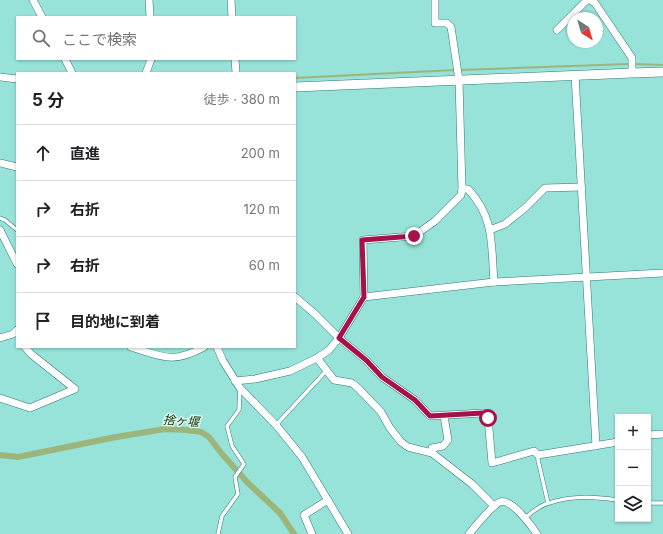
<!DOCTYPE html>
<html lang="ja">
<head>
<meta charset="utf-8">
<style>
	:root { --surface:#fff; --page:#f6f6f6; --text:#202124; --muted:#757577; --line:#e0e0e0 }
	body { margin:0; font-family:Inter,"Noto Sans JP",sans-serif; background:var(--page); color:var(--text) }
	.controls { position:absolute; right:12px; bottom:12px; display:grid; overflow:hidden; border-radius:0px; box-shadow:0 1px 3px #0004 }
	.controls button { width:36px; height:36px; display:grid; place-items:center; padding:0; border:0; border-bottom:1px solid var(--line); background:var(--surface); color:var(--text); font:20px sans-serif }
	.compass { position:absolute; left:567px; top:12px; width:36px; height:36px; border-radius:50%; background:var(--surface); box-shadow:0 1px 3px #0004; rotate:143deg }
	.stop { position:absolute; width:12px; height:12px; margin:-9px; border:3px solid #a6114a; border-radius:50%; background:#fff }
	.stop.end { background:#a6114a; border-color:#fff; box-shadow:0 1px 4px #0008 }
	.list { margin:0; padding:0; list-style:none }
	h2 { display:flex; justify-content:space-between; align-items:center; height:52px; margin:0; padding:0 16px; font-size:17px }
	h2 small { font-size:13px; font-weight:400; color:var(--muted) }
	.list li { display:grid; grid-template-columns:26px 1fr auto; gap:12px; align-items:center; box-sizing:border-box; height:56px; padding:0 16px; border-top:1px solid var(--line) }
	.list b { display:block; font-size:15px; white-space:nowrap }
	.list em { font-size:13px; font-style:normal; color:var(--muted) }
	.icon { flex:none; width:22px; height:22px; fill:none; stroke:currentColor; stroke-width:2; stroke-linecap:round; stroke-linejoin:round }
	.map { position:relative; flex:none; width:663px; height:534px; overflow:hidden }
	.search { position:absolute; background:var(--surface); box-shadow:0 1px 3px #0004; left:16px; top:16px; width:280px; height:44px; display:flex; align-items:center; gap:10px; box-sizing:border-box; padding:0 14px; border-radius:0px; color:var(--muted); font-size:15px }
	.panel { position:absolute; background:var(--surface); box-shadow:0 1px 3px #0004; left:16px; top:72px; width:280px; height:276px; border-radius:0px }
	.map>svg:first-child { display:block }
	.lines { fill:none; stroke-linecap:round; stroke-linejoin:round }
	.stream { stroke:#9cb57a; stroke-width:2 }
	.canal { stroke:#9cb57a; stroke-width:6 }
	.service-casing { stroke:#2f7b74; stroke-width:4.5 }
	.minor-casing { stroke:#2f7b74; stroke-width:8 }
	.tertiary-casing { stroke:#2f7b74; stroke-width:10 }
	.service { stroke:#fff; stroke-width:3.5 }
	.minor { stroke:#fff; stroke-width:7 }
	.tertiary { stroke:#fff; stroke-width:9 }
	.route { stroke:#a6114a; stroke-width:5 }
	.labels { text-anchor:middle; stroke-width:3; stroke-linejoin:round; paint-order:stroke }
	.water-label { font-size:12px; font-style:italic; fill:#223104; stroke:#d7fbf6 }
</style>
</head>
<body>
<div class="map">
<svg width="663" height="534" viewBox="0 0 663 534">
	<rect width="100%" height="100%" fill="#97e2d9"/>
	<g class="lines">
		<g class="stream">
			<path d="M634,64L663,65"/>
			<path d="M460,70L629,64"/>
			<path d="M295,78L456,70"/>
		</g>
		<path class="canal" d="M0,455L18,457L116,437L165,429L187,430L201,432L209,437L222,454L248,483L280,513L294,534"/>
		<defs>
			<g id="service">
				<path d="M0,218L5,220L17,230"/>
				<path d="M276,425L327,370"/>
				<path d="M538,455V460L548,503"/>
				<path d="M648,503H663"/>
				<path d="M525,518C532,512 540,505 549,503C573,495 594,497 618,500"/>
				<path d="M218,534L222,516L238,494L235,477L244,464L232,446L227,426L239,410L240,388"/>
			</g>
			<g id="minor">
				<path d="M33,0L42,17"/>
				<path d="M149,0L150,17"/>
				<path d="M231,0L232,17"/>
				<path d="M590,0L595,3L632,58V73"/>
				<path d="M557,30L587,0"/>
				<path d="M65,59L72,73"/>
				<path d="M235,59L236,73"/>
				<path d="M146,73L151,59"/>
				<path d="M575,75L596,446"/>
				<path d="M0,77L17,79"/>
				<path d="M0,163L17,167"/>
				<path d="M462,189H468C495,218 491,245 494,282"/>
				<path d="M0,230L17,264"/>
				<path d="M490,230L505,224L525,208L545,188L581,187"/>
				<path d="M295,297L315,314L339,338L366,360L382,377L415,400L430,416L483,413L487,414L488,418L492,463L534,451L538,455L618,442"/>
				<path d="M364,297L494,282L663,273"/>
				<path d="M0,338L13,334L17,330"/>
				<path d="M131,347C163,357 173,364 204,347"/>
				<path d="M217,347L223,361L240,388L276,425L302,457L348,534"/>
				<path d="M317,358L334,380L352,383L358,388L381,412L390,428L401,442L408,447L432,453L472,484L494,506"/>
				<path d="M235,381L255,379L290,371L317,358L329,350L339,338L364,297L363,240L414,236L435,221L461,195L462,189L459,80L451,27L447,23H435V0"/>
				<path d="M0,398L30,408L75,389L31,354L25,347"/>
				<path d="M648,435L663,434"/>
				<path d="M432,453V448L443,446L448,440L444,416"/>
				<path d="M312,534L304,515L328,500"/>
				<path d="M469,534C475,527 492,505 500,502C511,498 531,525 537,534"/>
			</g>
			<path id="tertiary" d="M295,87L632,73L663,72"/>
		</defs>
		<use href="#service" class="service-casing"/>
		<use href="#minor" class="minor-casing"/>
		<use href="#tertiary" class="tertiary-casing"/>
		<use href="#service" class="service"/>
		<use href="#minor" class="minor"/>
		<use href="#tertiary" class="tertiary"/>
	</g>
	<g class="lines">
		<path class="route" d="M414,236L362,240L364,297L339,338L366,360L382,377L415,400L430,416L483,413L487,414L488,418"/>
	</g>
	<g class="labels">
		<g class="water-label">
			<text transform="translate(181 421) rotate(4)" y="4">捨ヶ堰</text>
		</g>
	</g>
</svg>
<div class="controls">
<button>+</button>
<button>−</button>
<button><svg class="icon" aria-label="layers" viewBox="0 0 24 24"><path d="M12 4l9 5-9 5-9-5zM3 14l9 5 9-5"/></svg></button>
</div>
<svg class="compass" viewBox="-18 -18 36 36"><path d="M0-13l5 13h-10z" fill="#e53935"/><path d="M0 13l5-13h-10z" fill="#757577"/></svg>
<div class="stop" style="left:488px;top:418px"></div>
<div class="stop end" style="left:414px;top:236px"></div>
<div class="search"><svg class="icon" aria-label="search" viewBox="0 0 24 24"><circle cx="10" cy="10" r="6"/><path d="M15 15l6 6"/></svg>ここで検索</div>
<section class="panel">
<h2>5 分<small>徒歩 · 380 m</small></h2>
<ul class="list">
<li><svg class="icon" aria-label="ahead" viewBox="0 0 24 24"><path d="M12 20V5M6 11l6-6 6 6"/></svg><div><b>直進</b></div><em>200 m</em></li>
<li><svg class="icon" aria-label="right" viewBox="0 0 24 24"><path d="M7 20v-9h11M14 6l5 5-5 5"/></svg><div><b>右折</b></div><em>120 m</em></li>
<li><svg class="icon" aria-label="right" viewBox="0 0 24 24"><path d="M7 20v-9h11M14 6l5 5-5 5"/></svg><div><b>右折</b></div><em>60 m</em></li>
<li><svg class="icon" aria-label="arrive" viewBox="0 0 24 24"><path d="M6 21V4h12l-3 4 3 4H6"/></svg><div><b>目的地に到着</b></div></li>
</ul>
</section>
</div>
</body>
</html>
